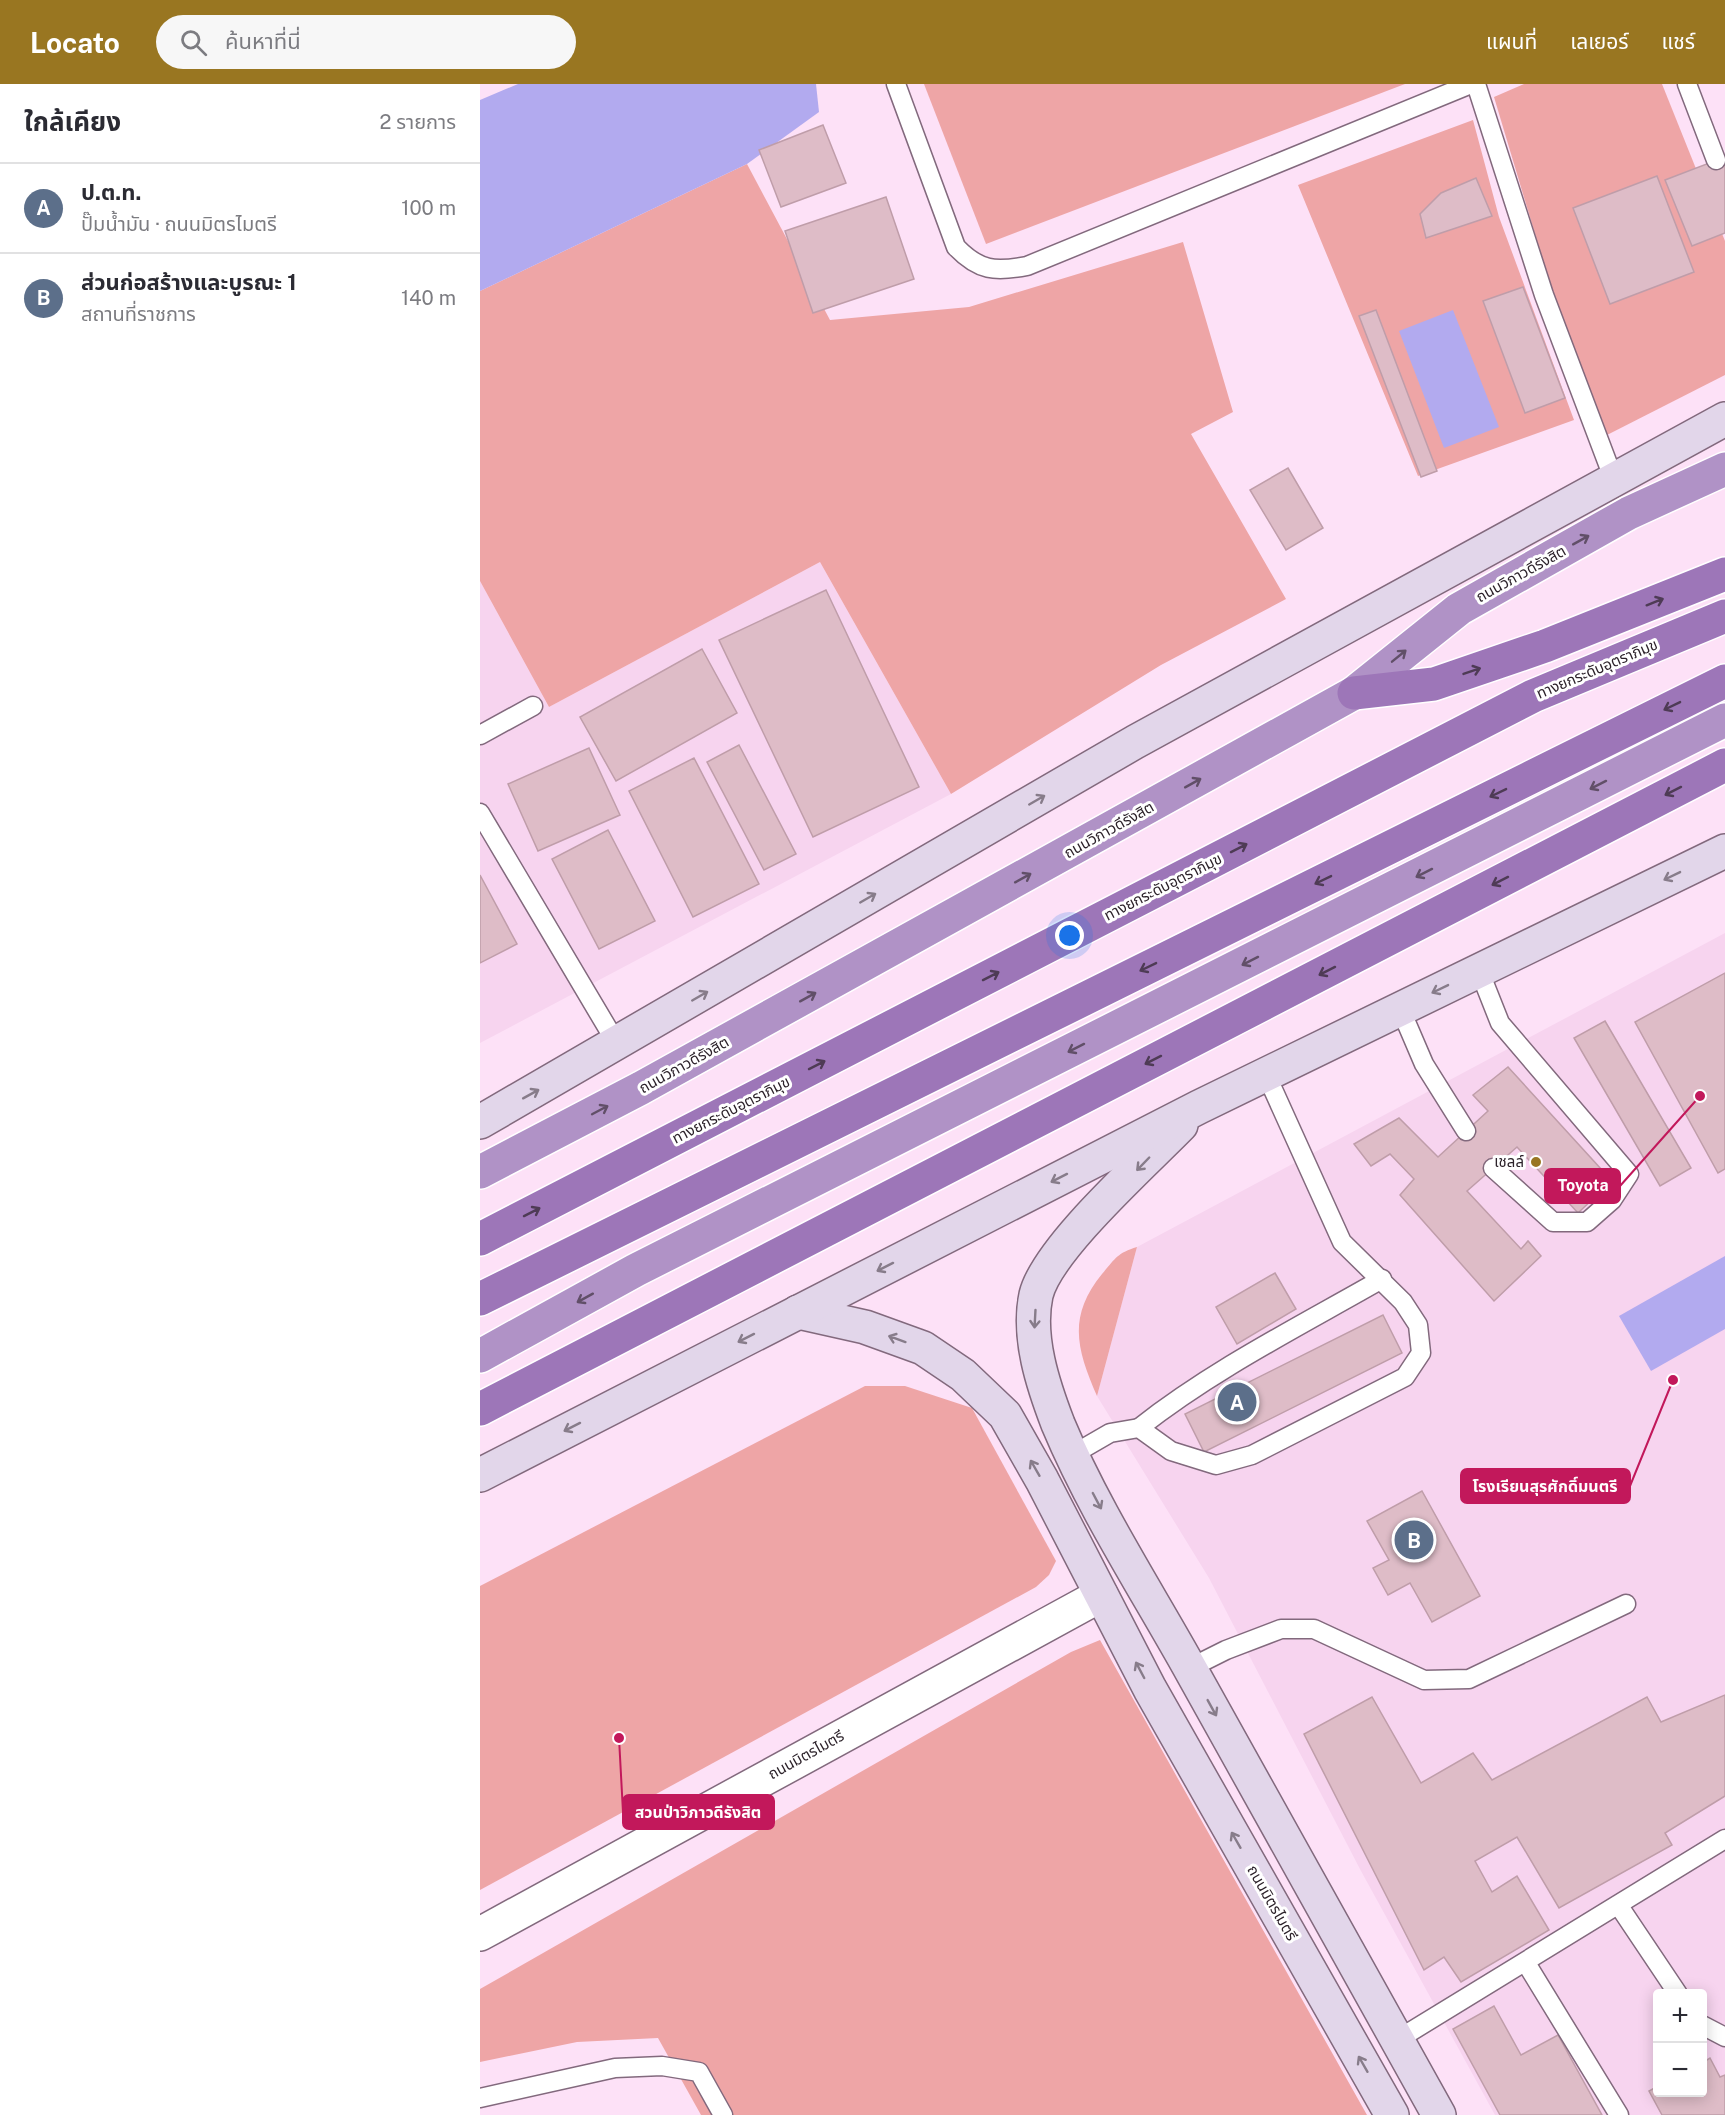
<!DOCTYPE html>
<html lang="th">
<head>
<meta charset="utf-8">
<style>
	:root { --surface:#fff; --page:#f7f7f7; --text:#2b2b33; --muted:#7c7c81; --line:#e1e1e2; --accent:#997621 }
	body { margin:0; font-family:"Public Sans","Noto Sans Thai",sans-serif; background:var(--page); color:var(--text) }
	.controls { position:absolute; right:18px; bottom:18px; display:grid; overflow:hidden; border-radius:6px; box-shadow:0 3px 15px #0003 }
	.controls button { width:54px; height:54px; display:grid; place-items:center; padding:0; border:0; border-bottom:2px solid var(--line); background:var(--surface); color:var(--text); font:30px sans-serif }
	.you { position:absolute; left:590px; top:852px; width:21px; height:21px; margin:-15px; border:4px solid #fff; border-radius:50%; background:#1a73e8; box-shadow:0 0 0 9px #1a73e833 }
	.badge { display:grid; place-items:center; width:39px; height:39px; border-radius:50%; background:var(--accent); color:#fff; font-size:20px; font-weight:700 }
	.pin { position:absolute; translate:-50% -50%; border:3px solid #fff; box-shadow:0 2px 6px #0006 }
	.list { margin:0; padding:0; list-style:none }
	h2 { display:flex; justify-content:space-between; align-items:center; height:78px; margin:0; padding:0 24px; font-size:26px }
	h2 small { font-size:20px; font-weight:400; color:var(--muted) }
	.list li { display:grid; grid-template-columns:39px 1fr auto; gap:18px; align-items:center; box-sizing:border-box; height:90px; padding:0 24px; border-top:2px solid var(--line) }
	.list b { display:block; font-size:22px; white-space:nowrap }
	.list p { margin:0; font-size:20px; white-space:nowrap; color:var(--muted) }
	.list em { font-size:20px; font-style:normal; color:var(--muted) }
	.icon { flex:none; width:33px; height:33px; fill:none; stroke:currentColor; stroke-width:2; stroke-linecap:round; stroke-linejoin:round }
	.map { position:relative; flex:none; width:1245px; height:2031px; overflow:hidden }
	header { display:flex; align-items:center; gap:36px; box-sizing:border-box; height:84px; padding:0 30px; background:var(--accent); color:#fff }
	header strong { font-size:28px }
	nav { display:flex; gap:33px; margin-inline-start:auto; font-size:21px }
	.search { width:420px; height:54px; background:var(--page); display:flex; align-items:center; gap:15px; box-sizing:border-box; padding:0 21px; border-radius:33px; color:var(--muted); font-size:22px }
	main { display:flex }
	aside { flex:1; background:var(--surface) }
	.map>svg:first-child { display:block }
	.built { fill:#f7d4ef; fill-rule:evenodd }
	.green { fill:#eea5a6 }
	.water { fill:#b2aaef }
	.building { fill:#debcc7; stroke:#bf9da9; stroke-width:1.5 }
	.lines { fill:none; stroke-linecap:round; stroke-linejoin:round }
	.service-casing { stroke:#82697d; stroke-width:21 }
	.tertiary-casing { stroke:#82697d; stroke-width:36 }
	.secondary-casing { stroke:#82697d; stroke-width:36 }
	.trunk-casing { stroke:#fff; stroke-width:36 }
	.motorway-casing { stroke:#fff; stroke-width:36 }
	.service { stroke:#fff; stroke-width:18 }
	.tertiary { stroke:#fff; stroke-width:33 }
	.secondary { stroke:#e2d6ea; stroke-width:33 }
	.trunk { stroke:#b092c6; stroke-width:33 }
	.motorway { stroke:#9d76b8; stroke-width:33 }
	.oneway { stroke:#614f68 }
	.oneway2 { stroke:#4e3b55 }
	.oneway3 { stroke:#877c8a }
	.poi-dot { fill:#997621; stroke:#fff; stroke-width:2 }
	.labels { text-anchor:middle; stroke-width:6; stroke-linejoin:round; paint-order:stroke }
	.street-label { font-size:15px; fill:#2c222a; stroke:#fff }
	.poi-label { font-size:15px; fill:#2c222a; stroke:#fff; text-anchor:end }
	.leader { fill:none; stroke:#c2185b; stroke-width:2 }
	.callout-dot { fill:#c2185b; stroke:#fff; stroke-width:2 }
	.callout { fill:#c2185b; stroke:#c2185b; stroke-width:2 }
	.callout-label { font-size:16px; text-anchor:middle; font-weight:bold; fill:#fff }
</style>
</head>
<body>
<header>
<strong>Locato</strong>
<div class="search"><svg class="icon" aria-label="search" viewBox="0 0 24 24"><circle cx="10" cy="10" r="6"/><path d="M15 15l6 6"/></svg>ค้นหาที่นี่</div>
<nav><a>แผนที่</a><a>เลเยอร์</a><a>แชร์</a></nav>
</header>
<main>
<aside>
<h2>ใกล้เคียง<small>2 รายการ</small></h2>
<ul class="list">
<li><span class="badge" style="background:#5c6f8a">A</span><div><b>ป.ต.ท.</b><p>ปั๊มน้ำมัน · ถนนมิตรไมตรี</p></div><em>100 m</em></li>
<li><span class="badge" style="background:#5c6f8a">B</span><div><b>ส่วนก่อสร้างและบูรณะ 1</b><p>สถานที่ราชการ</p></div><em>140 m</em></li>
</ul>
</aside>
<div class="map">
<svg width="1245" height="2031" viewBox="0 0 1245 2031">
	<rect width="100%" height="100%" fill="#fde1f7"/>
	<g class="built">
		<path d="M340,478L471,710L0,959V497L69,623Z"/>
		<path d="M1245,849V2031H1015L881,1787L729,1494L617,1312L657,1163ZM1178,1910H1222V2008H1178Z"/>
	</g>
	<g class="green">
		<path d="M444,0H925L506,160Z"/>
		<path d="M1044,0H1182L1245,157V291L1127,351L1084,247L1014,13Z"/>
		<path d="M993,36L1019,133L1094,336L938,392L818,101Z"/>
		<path d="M267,80L350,236L489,223L703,158L753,328L711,350L806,515L681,581L471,710L340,478L69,623L0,497V207Z"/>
		<path d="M657,1163L617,1312C597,1266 587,1233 622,1190C635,1175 637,1169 657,1163Z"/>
		<path d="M385,1302H425L492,1324L576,1477L569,1491L556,1503L0,1806V1502Z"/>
		<path d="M620,1556L887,2031H221L178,1954L97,1958L0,1978V1905L591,1568Z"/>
	</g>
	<g class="water">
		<path d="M38,0H336L339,28L267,80L0,207V16Z"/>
		<path d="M973,226L1019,343L964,364L919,247Z"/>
		<path d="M1245,1172V1245L1171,1287L1139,1232Z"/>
	</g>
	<g class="building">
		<path d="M343,41L366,99L301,123L279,66Z"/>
		<path d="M1245,73V149L1212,162L1185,96Z"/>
		<path d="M1177,92L1214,188L1130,220L1093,124Z"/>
		<path d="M996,94L1012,132L946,154L940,130L961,109Z"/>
		<path d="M406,113L434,195L333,229L305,147Z"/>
		<path d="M1043,203L1085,314L1045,329L1003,217Z"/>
		<path d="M896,226L957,387L941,393L879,232Z"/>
		<path d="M808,384L843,444L806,466L770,406Z"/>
		<path d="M346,506L439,703L333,753L239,556Z"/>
		<path d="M222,565L257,629L136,697L100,633Z"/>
		<path d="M259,661L316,770L284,786L227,678Z"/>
		<path d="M109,664L140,731L58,767L28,700Z"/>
		<path d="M214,674L279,800L213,833L149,707Z"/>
		<path d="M128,746L175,837L119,865L72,775Z"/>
		<path d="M0,791L37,860L0,879Z"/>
		<path d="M1245,889V1085L1238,1089L1155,938Z"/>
		<path d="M1125,937L1211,1084L1180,1102L1094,954Z"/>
		<path d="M1028,983L1132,1097L1098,1129L1037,1063L987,1107L1041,1165L1048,1157L1061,1172L1014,1217L920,1111L934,1095L910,1070L891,1082L874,1060L919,1034L958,1073L1008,1027L993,1011Z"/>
		<path d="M795,1189L816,1225L757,1260L736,1223Z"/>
		<path d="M903,1231L922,1269L724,1368L705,1330Z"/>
		<path d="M942,1407L1000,1512L952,1538L930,1499L908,1511L893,1484L909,1476L887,1437Z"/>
		<path d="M1245,1611V1712L1185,1749L1192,1761L1079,1824L1037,1753L995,1777L1012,1808L1037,1792L1069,1846L981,1898L964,1873L944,1886L824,1650L892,1613L941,1699L993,1669L1012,1696L1167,1613L1181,1638Z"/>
		<path d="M1014,1922L1041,1971L1078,1951L1122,2031H1020L973,1945Z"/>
		<path d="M1230,1974L1240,1993L1245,1991V2031H1182L1169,2007L1178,2002V2008H1222V1979Z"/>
	</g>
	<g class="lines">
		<defs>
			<g id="service">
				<path d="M416,0L476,163C499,187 515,188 547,182L991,0"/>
				<path d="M996,0L1064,211L1134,396"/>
				<path d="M1207,0L1236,76"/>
				<path d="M0,651L53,622"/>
				<path d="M0,729L137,960"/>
				<path d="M999,886L1020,939L1149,1090L1132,1116L1107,1138H1073L1013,1084"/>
				<path d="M920,924L944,980L986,1047"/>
				<path d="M659,1344C734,1285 820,1242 902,1195"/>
				<path d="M592,1371L630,1349L659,1344L691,1367L736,1381L772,1371L925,1293L941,1269L938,1241L923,1218L862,1158L786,990"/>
				<path d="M710,1584L746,1566L801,1545H834L944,1596L989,1595L1146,1520"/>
				<path d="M1139,1822L1198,1910"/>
				<path d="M1046,1879L1139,2031"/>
				<path d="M1222,1941L1245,1953"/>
				<path d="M917,1956L1245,1755"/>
				<path d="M0,2014L135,1984L182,1982L219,1988L243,2031"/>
			</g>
			<path id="tertiary" d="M0,1850L621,1511"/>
			<g id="secondary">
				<path d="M0,1038L655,658L1245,335"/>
				<path d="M701,1041C665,1078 567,1165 556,1211C547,1253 563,1301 578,1340C614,1426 667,1507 712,1588C795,1736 876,1883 959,2031"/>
				<path d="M318,1228L385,1243L443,1264L483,1291L525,1331L562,1396L670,1605L912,2031"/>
				<path d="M0,1391L719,1023L1245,767"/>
			</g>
			<g id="trunk">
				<path d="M0,1088L161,1004L874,609L979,525L1149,429L1245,385"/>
				<path d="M0,1272L156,1186L1245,636"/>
			</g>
			<g id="motorway">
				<path d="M874,609L954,600L1065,562L1245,490"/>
				<path d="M0,1155L1053,612L1245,532"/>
				<path d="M0,1215L1245,597"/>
				<path d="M0,1325L1245,681"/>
			</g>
		</defs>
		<use href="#service" class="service-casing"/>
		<use href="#tertiary" class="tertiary-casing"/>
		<use href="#secondary" class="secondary-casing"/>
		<use href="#trunk" class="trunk-casing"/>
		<use href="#motorway" class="motorway-casing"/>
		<use href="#service" class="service"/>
		<use href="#tertiary" class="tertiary"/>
		<use href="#secondary" class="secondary"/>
		<use href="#trunk" class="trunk"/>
		<use href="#motorway" class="motorway"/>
	</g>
	<defs><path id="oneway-shaft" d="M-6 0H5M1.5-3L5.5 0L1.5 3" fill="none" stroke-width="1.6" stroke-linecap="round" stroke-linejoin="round" transform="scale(1.5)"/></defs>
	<g class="oneway">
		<use href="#oneway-shaft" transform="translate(1101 456) rotate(-29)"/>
		<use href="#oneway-shaft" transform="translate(919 572) rotate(-39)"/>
		<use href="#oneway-shaft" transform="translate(713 699) rotate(-29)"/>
		<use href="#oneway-shaft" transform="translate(1118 701) rotate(153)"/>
		<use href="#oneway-shaft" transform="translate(944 789) rotate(153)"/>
		<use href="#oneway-shaft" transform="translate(543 794) rotate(-29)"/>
		<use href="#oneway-shaft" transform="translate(770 877) rotate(153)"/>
		<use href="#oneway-shaft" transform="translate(328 913) rotate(-29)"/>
		<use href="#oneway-shaft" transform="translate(596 964) rotate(153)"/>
		<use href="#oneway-shaft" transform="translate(120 1026) rotate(-28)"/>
		<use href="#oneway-shaft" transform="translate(105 1214) rotate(151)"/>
	</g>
	<g class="oneway2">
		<use href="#oneway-shaft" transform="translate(1175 518) rotate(-22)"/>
		<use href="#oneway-shaft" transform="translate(992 587) rotate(-19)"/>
		<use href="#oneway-shaft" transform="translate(1192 622) rotate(154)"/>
		<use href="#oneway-shaft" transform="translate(1193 707) rotate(153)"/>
		<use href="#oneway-shaft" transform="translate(1018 709) rotate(154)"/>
		<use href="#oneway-shaft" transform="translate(759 764) rotate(-27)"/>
		<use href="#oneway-shaft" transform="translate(843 796) rotate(154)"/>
		<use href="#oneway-shaft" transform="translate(1020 797) rotate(153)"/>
		<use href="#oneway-shaft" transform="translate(668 883) rotate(154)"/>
		<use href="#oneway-shaft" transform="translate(847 887) rotate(153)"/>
		<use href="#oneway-shaft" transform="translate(511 892) rotate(-27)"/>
		<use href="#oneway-shaft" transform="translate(673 976) rotate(153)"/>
		<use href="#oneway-shaft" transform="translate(337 981) rotate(-27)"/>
		<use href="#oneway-shaft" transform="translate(52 1128) rotate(-27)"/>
	</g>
	<g class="oneway3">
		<use href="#oneway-shaft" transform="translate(557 716) rotate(-30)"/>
		<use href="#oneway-shaft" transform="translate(1192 792) rotate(154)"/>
		<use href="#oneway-shaft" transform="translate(388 814) rotate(-30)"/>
		<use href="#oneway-shaft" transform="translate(960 905) rotate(154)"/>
		<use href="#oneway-shaft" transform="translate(220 912) rotate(-30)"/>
		<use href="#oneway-shaft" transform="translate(51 1010) rotate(-29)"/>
		<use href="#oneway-shaft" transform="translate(663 1080) rotate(134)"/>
		<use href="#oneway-shaft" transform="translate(579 1094) rotate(153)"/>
		<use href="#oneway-shaft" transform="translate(405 1183) rotate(153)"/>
		<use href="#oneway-shaft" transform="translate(555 1235) rotate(93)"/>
		<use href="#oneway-shaft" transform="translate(266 1254) rotate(153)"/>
		<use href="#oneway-shaft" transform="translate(417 1255) rotate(-160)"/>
		<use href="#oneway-shaft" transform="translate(92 1343) rotate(153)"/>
		<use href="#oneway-shaft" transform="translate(555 1384) rotate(-120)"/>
		<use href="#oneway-shaft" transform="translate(617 1417) rotate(62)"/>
		<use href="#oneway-shaft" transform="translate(660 1586) rotate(-118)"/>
		<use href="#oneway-shaft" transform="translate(732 1624) rotate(61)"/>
		<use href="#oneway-shaft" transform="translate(756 1756) rotate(-120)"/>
		<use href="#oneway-shaft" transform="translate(883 1980) rotate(-120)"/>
	</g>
	<circle class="poi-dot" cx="1056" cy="1078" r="6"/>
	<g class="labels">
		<g class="street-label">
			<text transform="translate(1041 490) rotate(-29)" y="5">ถนนวิภาวดีรังสิต</text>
			<text transform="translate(1117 585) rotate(-23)" y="5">ทางยกระดับอุตราภิมุข</text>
			<text transform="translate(629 746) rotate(-29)" y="5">ถนนวิภาวดีรังสิต</text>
			<text transform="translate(683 803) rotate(-27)" y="5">ทางยกระดับอุตราภิมุข</text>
			<text transform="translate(204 981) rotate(-29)" y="5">ถนนวิภาวดีรังสิต</text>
			<text transform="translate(251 1026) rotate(-27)" y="5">ทางยกระดับอุตราภิมุข</text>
			<text transform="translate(326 1671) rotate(-29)" y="5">ถนนมิตรไมตรี</text>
			<text transform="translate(792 1819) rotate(60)" y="5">ถนนมิตรไมตรี</text>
		</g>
		<g class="poi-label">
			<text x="1044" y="1083">เชลล์</text>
		</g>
	</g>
	<path class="leader" d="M1220 1012L1140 1102M1193 1296L1150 1402M139 1654L143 1728"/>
	<g class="callout-dot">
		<circle cx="1220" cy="1012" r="6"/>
		<circle cx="1193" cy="1296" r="6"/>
		<circle cx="139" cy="1654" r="6"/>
	</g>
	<g class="callout">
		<rect x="1065" y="1085" width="75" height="34" rx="6"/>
		<rect x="981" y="1385" width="169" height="34" rx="6"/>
		<rect x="143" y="1711" width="151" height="34" rx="6"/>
	</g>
	<g class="callout-label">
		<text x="1103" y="1107">Toyota</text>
		<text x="1065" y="1408">โรงเรียนสุรศักดิ์มนตรี</text>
		<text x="218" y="1734">สวนป่าวิภาวดีรังสิต</text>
	</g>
</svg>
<div class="controls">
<button>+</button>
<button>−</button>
</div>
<div class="you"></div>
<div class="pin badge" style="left:757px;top:1318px;background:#5c6f8a">A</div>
<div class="pin badge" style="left:934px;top:1456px;background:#5c6f8a">B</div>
</div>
</main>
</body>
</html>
